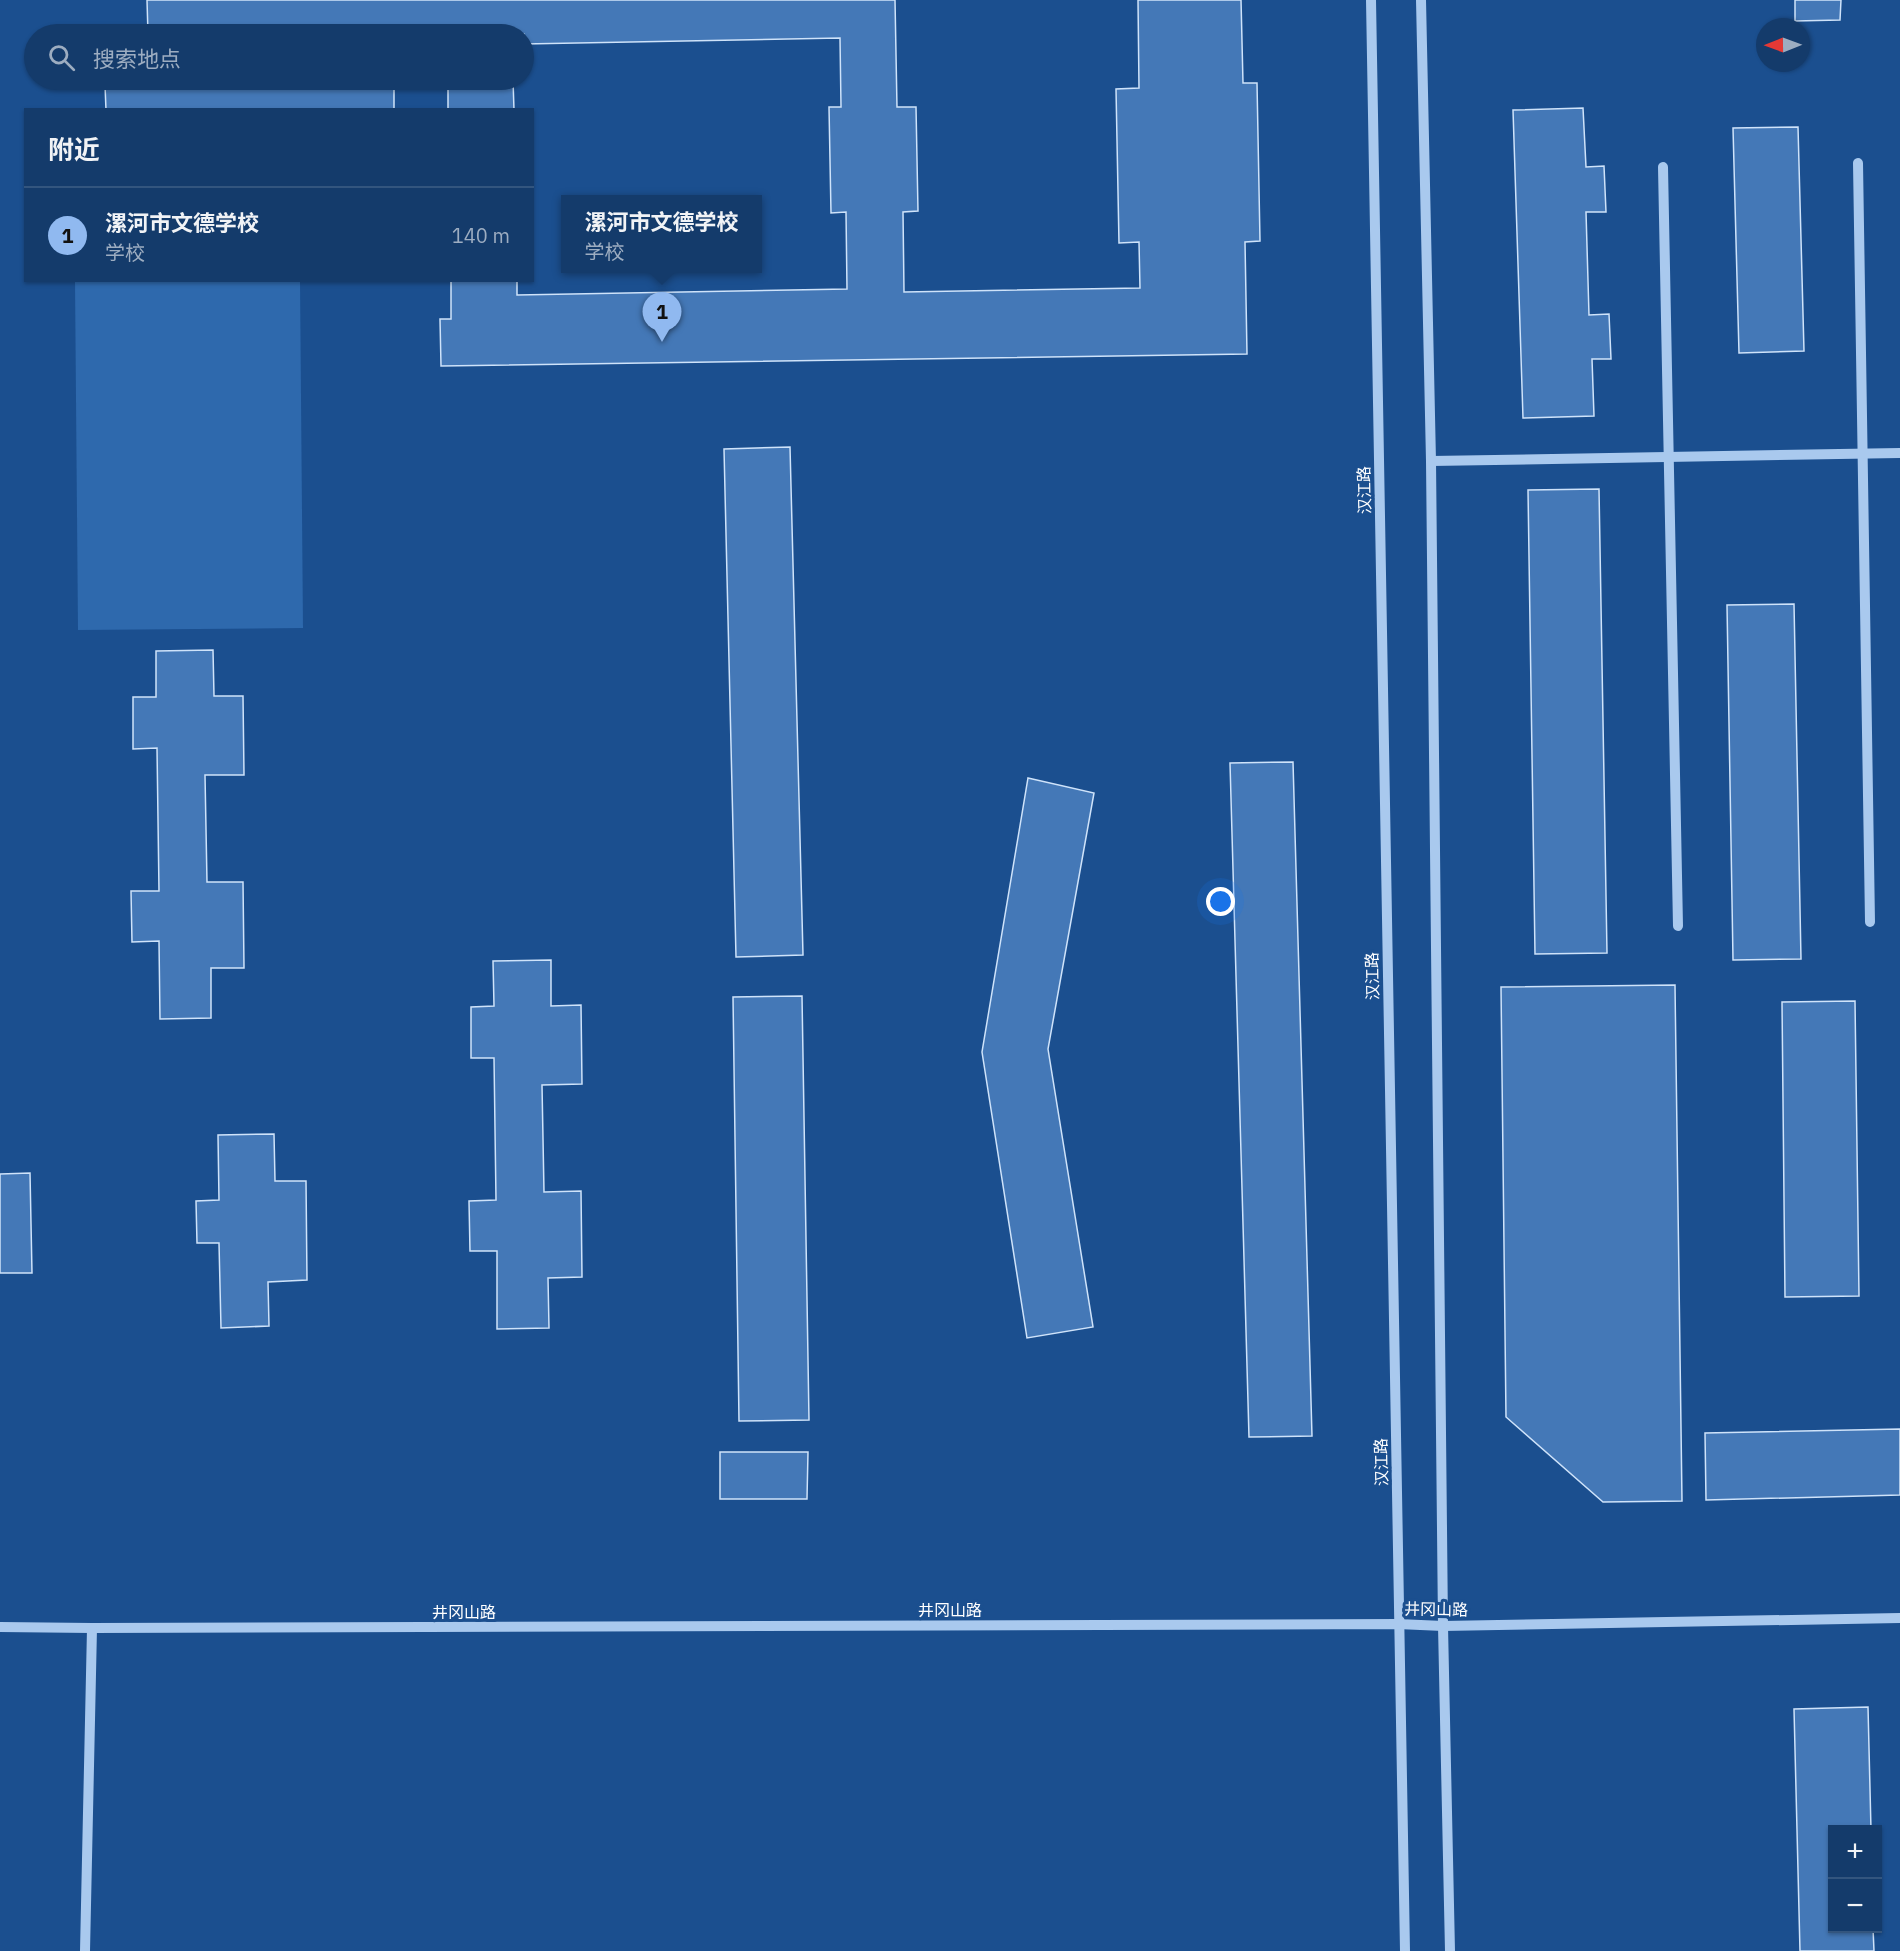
<!DOCTYPE html>
<html lang="zh">
<head>
<meta charset="utf-8">
<style>
	:root { --surface:#143b6b; --page:#214673; --text:#f1f3f6; --muted:#9dadc1; --line:#33557e; --accent:#90b9f0 }
	body { margin:0; font-family:"IBM Plex Sans","Noto Sans SC",sans-serif; background:var(--page); color:var(--text) }
	.controls { position:absolute; right:18px; bottom:18px; display:grid; overflow:hidden; border-radius:0px; box-shadow:0 2px 4px #0004 }
	.controls button { width:54px; height:54px; display:grid; place-items:center; padding:0; border:0; border-bottom:2px solid var(--line); background:var(--surface); color:var(--text); font:30px sans-serif }
	.compass { position:absolute; left:1756px; top:18px; width:54px; height:54px; border-radius:50%; background:var(--surface); box-shadow:0 2px 4px #0004; rotate:269deg }
	.you { position:absolute; left:1221px; top:902px; width:21px; height:21px; margin:-15px; border:4px solid #fff; border-radius:50%; background:#1a73e8; box-shadow:0 0 0 9px #1a73e833 }
	.badge { display:grid; place-items:center; width:39px; height:39px; border-radius:50%; background:var(--accent); color:#111; font-size:20px; font-weight:700 }
	.pin { position:absolute; translate:-50% -50px; filter:drop-shadow(0 2px 3px #0008) }
	.pin::after { content:''; position:absolute; top:32px; width:21px; height:18px; background:inherit; clip-path:polygon(0 0,100% 0,50% 100%) }
	.popup { position:absolute; left:561px; top:195px; width:201px; height:78px; box-sizing:border-box; display:grid; place-content:center; border-radius:0px; background:var(--surface); filter:drop-shadow(0 2px 4px #0005); font-size:20px; white-space:nowrap; color:var(--muted) }
	.popup b { font-size:22px; color:var(--text) }
	.popup::after { content:''; position:absolute; left:50%; top:100%; margin-left:-12px; border:12px solid transparent; border-top-color:var(--surface) }
	.list { margin:0; padding:0; list-style:none }
	h2 { display:flex; justify-content:space-between; align-items:center; height:78px; margin:0; padding:0 24px; font-size:26px }
	h2 small { font-size:20px; font-weight:400; color:var(--muted) }
	.list li { display:grid; grid-template-columns:39px 1fr auto; gap:18px; align-items:center; box-sizing:border-box; height:96px; padding:0 24px; border-top:2px solid var(--line) }
	.list b { display:block; font-size:22px; white-space:nowrap }
	.list p { margin:0; font-size:20px; white-space:nowrap; color:var(--muted) }
	.list em { font-size:20px; font-style:normal; color:var(--muted) }
	.icon { flex:none; width:33px; height:33px; fill:none; stroke:currentColor; stroke-width:2; stroke-linecap:round; stroke-linejoin:round }
	.map { position:relative; flex:none; width:1900px; height:1951px; overflow:hidden }
	.search { position:absolute; background:var(--surface); box-shadow:0 2px 4px #0004; left:24px; top:24px; width:510px; height:66px; display:flex; align-items:center; gap:15px; box-sizing:border-box; padding:0 21px; border-radius:33px; color:var(--muted); font-size:22px }
	.panel { position:absolute; background:var(--surface); box-shadow:0 2px 4px #0004; left:24px; top:108px; width:510px; height:174px; border-radius:0px }
	.map>svg:first-child { display:block }
	.green { fill:#2e69ad }
	.building { fill:#4478b7; stroke:#cfe3fa; stroke-width:1.5 }
	.lines { fill:none; stroke-linecap:round; stroke-linejoin:round }
	.minor { stroke:#a9c9ee; stroke-width:10 }
	.labels { text-anchor:middle; stroke-width:6; stroke-linejoin:round; paint-order:stroke }
	.street-label { font-size:16px; fill:#fff; stroke:#1b4f8f }
</style>
</head>
<body>
<div class="map">
<svg width="1900" height="1951" viewBox="0 0 1900 1951">
	<rect width="100%" height="100%" fill="#1b4f8f"/>
	<path class="green" d="M75,281H300L303,628L78,630Z"/>
	<g class="building">
		<path d="M147,0H895L897,107H916L918,211L903,212L904,292L1140,288L1139,242L1119,243L1116,89L1139,88L1138,0H1241L1243,83H1257L1260,241L1245,242L1247,354L441,366L440,319H451V280H517V295L847,289L846,212L831,213L829,107H841L840,38L524,44V34H148Z"/>
		<path d="M1795,0H1841L1840,20L1795,21Z"/>
		<path d="M349,80H394V110H106L105,85Z"/>
		<path d="M448,80H513L514,110H448Z"/>
		<path d="M1583,108L1586,167L1604,166L1606,212H1586L1589,315L1609,314L1611,359H1592L1594,416L1523,418L1513,110Z"/>
		<path d="M1798,127L1804,351L1739,353L1733,128Z"/>
		<path d="M790,447L803,955L736,957L724,449Z"/>
		<path d="M1599,489L1607,953L1535,954L1528,490Z"/>
		<path d="M1794,604L1801,959L1733,960L1727,605Z"/>
		<path d="M213,650L214,696H243L244,775H205L207,882H243L244,968H211V1018L160,1019L159,941L132,942L131,891H159L157,748L133,749V697H156V651Z"/>
		<path d="M1293,762L1312,1436L1249,1437L1230,763Z"/>
		<path d="M1028,778L1094,793L1048,1049L1093,1327L1027,1338L982,1052Z"/>
		<path d="M551,960V1006L581,1005L582,1084L542,1085L544,1192L581,1191L582,1277L548,1278L549,1328L497,1329V1251H470L469,1201L496,1200L494,1058H471V1007L494,1006L493,961Z"/>
		<path d="M1675,985L1682,1501L1603,1502L1506,1417L1501,987Z"/>
		<path d="M802,996L809,1420L739,1421L733,997Z"/>
		<path d="M1855,1001L1859,1296L1785,1297L1782,1002Z"/>
		<path d="M274,1134L275,1181H306L307,1280L268,1282L269,1326L221,1328L219,1243H197L196,1201L219,1200L218,1135Z"/>
		<path d="M30,1173L32,1273H0V1174Z"/>
		<path d="M1900,1429V1495L1706,1500L1705,1433Z"/>
		<path d="M720,1452H808L807,1499H720Z"/>
		<path d="M1868,1707L1871,1830H1832V1928H1873L1874,1951H1800L1794,1709Z"/>
	</g>
	<g class="lines">
		<g class="minor">
			<path d="M1371,0L1405,1951"/>
			<path d="M1421,0L1431,461L1443,1626L1450,1951"/>
			<path d="M1858,163L1870,922"/>
			<path d="M1663,167L1678,926"/>
			<path d="M1431,461L1900,453"/>
			<path d="M0,1627L92,1628L1398,1624L1443,1626L1900,1618"/>
			<path d="M85,1951L92,1628"/>
		</g>
	</g>
	<g class="labels">
		<g class="street-label">
			<text transform="translate(1364 490) rotate(-91)" y="6">汉江路</text>
			<text transform="translate(1372 976) rotate(-91)" y="6">汉江路</text>
			<text transform="translate(1381 1462) rotate(-91)" y="6">汉江路</text>
			<text transform="translate(1436 1609) rotate(1)" y="6">井冈山路</text>
			<text x="950" y="1616">井冈山路</text>
			<text x="464" y="1618">井冈山路</text>
		</g>
	</g>
</svg>
<div class="controls">
<button>+</button>
<button>−</button>
</div>
<svg class="compass" viewBox="-18 -18 36 36"><path d="M0-13l5 13h-10z" fill="#e53935"/><path d="M0 13l5-13h-10z" fill="#9dadc1"/></svg>
<div class="you"></div>
<div class="pin badge" style="left:662px;top:342px">1</div>
<div class="popup"><b>漯河市文德学校</b>学校</div>
<div class="search"><svg class="icon" aria-label="search" viewBox="0 0 24 24"><circle cx="10" cy="10" r="6"/><path d="M15 15l6 6"/></svg>搜索地点</div>
<section class="panel">
<h2>附近<small></small></h2>
<ul class="list">
<li><span class="badge">1</span><div><b>漯河市文德学校</b><p>学校</p></div><em>140 m</em></li>
</ul>
</section>
</div>
</body>
</html>
